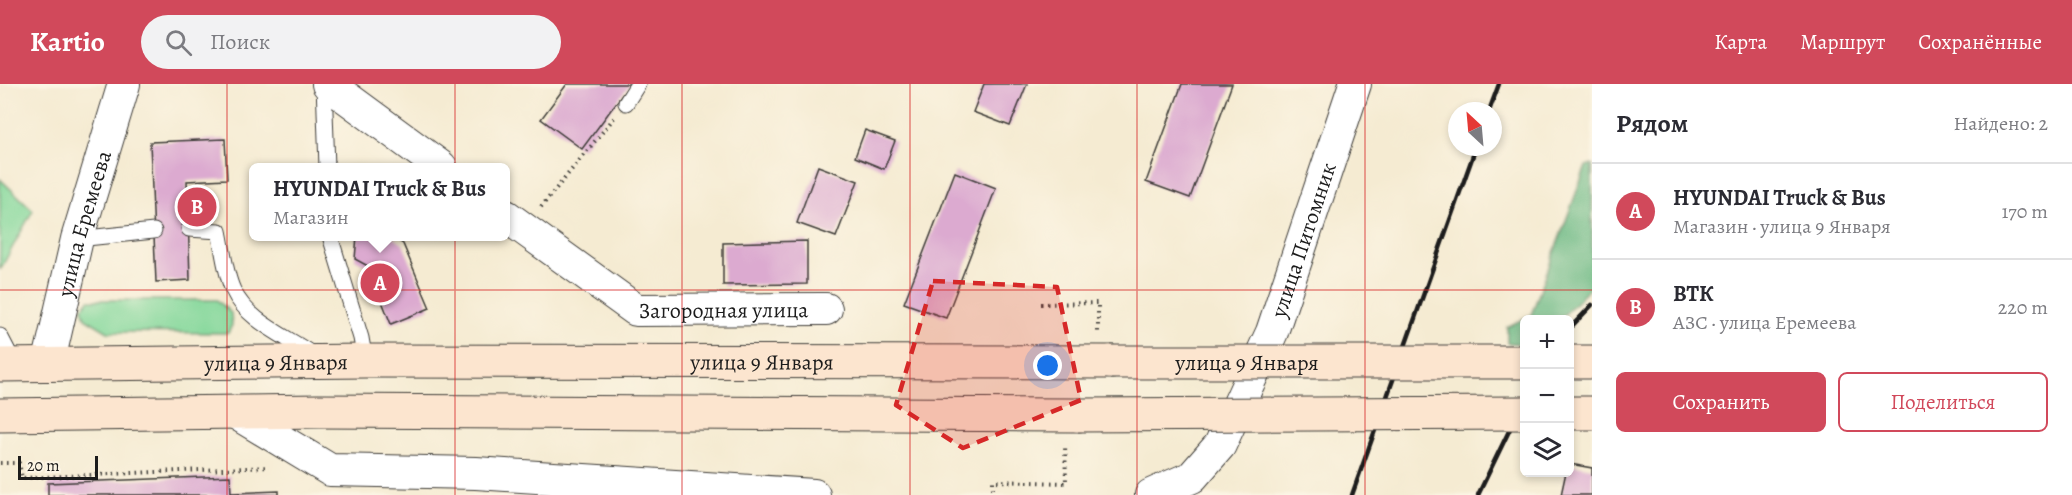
<!DOCTYPE html>
<html lang="ru">
<head>
<meta charset="utf-8">
<style>
	:root { --surface:#fff; --page:#f2f2f3; --text:#2b2b33; --muted:#7c7c81; --line:#e1e1e2; --accent:#d1495b }
	body { margin:0; font-family:Alegreya,serif; background:var(--page); color:var(--text) }
	.controls { position:absolute; right:18px; bottom:18px; display:grid; overflow:hidden; border-radius:9px; box-shadow:0 3px 9px #0003 }
	.controls button { width:54px; height:54px; display:grid; place-items:center; padding:0; border:0; border-bottom:2px solid var(--line); background:var(--surface); color:var(--text); font:30px sans-serif }
	.compass { position:absolute; left:1448px; top:18px; width:54px; height:54px; border-radius:50%; background:var(--surface); box-shadow:0 3px 9px #0003; rotate:334deg }
	.scale { position:absolute; left:18px; bottom:15px; width:80px; box-sizing:border-box; padding-left:6px; border:3px solid #1c1c1c; border-top:0; font-size:16px; line-height:21px; white-space:nowrap; color:#1c1c1c; -webkit-text-stroke:4px #fcf5e5; paint-order:stroke }
	.you { position:absolute; left:1048px; top:282px; width:21px; height:21px; margin:-15px; border:4px solid #fff; border-radius:50%; background:#1a73e8; box-shadow:0 0 0 9px #1a73e833 }
	.badge { display:grid; place-items:center; width:39px; height:39px; border-radius:50%; background:var(--accent); color:#fff; font-size:20px; font-weight:700 }
	.pin { position:absolute; translate:-50% -50%; border:3px solid #fff; box-shadow:0 2px 6px #0006 }
	.popup { position:absolute; left:249px; top:79px; width:261px; height:78px; box-sizing:border-box; display:grid; place-content:center; border-radius:9px; background:var(--surface); filter:drop-shadow(0 2px 4px #0005); font-size:20px; white-space:nowrap; color:var(--muted) }
	.popup b { font-size:22px; color:var(--text) }
	.popup::after { content:''; position:absolute; left:50%; top:100%; margin-left:-12px; border:12px solid transparent; border-top-color:var(--surface) }
	.list { margin:0; padding:0; list-style:none }
	h2 { display:flex; justify-content:space-between; align-items:center; height:78px; margin:0; padding:0 24px; font-size:26px }
	h2 small { font-size:20px; font-weight:400; color:var(--muted) }
	.list li { display:grid; grid-template-columns:39px 1fr auto; gap:18px; align-items:center; box-sizing:border-box; height:96px; padding:0 24px; border-top:2px solid var(--line) }
	.list b { display:block; font-size:22px; white-space:nowrap }
	.list p { margin:0; font-size:20px; white-space:nowrap; color:var(--muted) }
	.list em { font-size:20px; font-style:normal; color:var(--muted) }
	.actions { display:flex; gap:12px; padding:18px 24px }
	.actions a { flex:1; padding:14px 0; border:2px solid var(--accent); border-radius:9px; text-align:center; font-size:21px; color:var(--accent) }
	.actions .main { background:var(--accent); color:#fff }
	.icon { flex:none; width:33px; height:33px; fill:none; stroke:currentColor; stroke-width:2; stroke-linecap:round; stroke-linejoin:round }
	.map { position:relative; flex:none; width:1592px; height:411px; overflow:hidden }
	header { display:flex; align-items:center; gap:36px; box-sizing:border-box; height:84px; padding:0 30px; background:var(--accent); color:#fff }
	header strong { font-size:28px }
	nav { display:flex; gap:33px; margin-inline-start:auto; font-size:21px }
	.search { width:420px; height:54px; background:var(--page); display:flex; align-items:center; gap:15px; box-sizing:border-box; padding:0 21px; border-radius:33px; color:var(--muted); font-size:22px }
	main { display:flex }
	aside { flex:1; background:var(--surface) }
	.map>svg:first-child { display:block }
	.green { fill:#82d79a; stroke:#4f7a5b; stroke-width:1.5 }
	.forest { fill:#69b882; stroke:#426a4f; stroke-width:1.5 }
	.building { fill:#dcaad0 }
	.lines { fill:none; stroke-linecap:round; stroke-linejoin:round }
	.lane-casing { stroke:#3d3b37; stroke-width:17 }
	.street-casing { stroke:#3d3b37; stroke-width:34 }
	.secondary-casing { stroke:#3d3b37; stroke-width:35 }
	.path { stroke:#3d3b37; stroke-width:4; stroke-dasharray:1.5 4.5; stroke-linecap:butt }
	.lane { stroke:#fff; stroke-width:15 }
	.street { stroke:#fff; stroke-width:32 }
	.secondary { stroke:#fce5cf; stroke-width:33 }
	.rail { stroke:#1c1c1c; stroke-width:4.5 }
	.secondary-bridge-casing { stroke:#3d3b37; stroke-width:35; stroke-linecap:butt }
	.secondary-bridge { stroke:#fce5cf; stroke-width:33 }
	.marked { fill:#d62828; fill-opacity:0.2; stroke:#d62828; stroke-width:4.5; stroke-dasharray:12 8; stroke-linejoin:round }
	.grid { fill:none; stroke:#d62828; stroke-width:1.5; stroke-opacity:0.55 }
	.labels { text-anchor:middle; stroke-width:4.5; stroke-linejoin:round; paint-order:stroke }
	.street-label { font-size:22px; fill:#1c1c1c; stroke:#fcf5e5 }
</style>
</head>
<body>
<header>
<strong>Kartio</strong>
<div class="search"><svg class="icon" aria-label="search" viewBox="0 0 24 24"><circle cx="10" cy="10" r="6"/><path d="M15 15l6 6"/></svg>Поиск</div>
<nav><a>Карта</a><a>Маршрут</a><a>Сохранённые</a></nav>
</header>
<main>
<div class="map">
<svg width="1592" height="411" viewBox="0 0 1592 411">
	<rect width="100%" height="100%" fill="#fcf5e5"/>
	<filter id="ink" filterUnits="userSpaceOnUse"><feTurbulence type="fractalNoise" baseFrequency=".0167" numOctaves="2"/><feDisplacementMap in="SourceGraphic" scale="12" xChannelSelector="R" yChannelSelector="G"/><feConvolveMatrix kernelMatrix="1 2 1 2 8 2 1 2 1" color-interpolation-filters="sRGB"/></filter>
	<filter id="wash" filterUnits="userSpaceOnUse"><feTurbulence type="fractalNoise" baseFrequency=".008" numOctaves="4" result="noise"/><feDisplacementMap in="SourceGraphic" scale="24" xChannelSelector="R" yChannelSelector="G"/><feGaussianBlur stdDeviation="1.35" result="paint"/><feColorMatrix in="noise" values="0 0 0 0 0 0 0 0 0 0 0 0 0 0 0 0 0 1.4 0 .05"/><feComposite in="paint" operator="in"/></filter>
	<g filter="url(#wash)">
		<rect width="100%" height="100%" fill="#f5ebd2"/>
		<g class="green">
			<path d="M0,95L33,126L0,186Z"/>
			<path d="M89,216H217L231,229L232,241L228,249L108,248L85,234L82,224Z"/>
		</g>
		<path class="forest" d="M1592,80V202L1560,235L1524,236V260L1507,259V243L1531,231L1586,82Z"/>
		<g id="blocks">
			<g class="building">
				<path d="M567,0H630L582,65L541,35Z"/>
				<path d="M984,0H1027L1010,42L973,28Z"/>
				<path d="M1182,0H1232L1190,114L1146,98Z"/>
				<path d="M865,46L895,57L884,85L855,73Z"/>
				<path d="M225,55L227,95L187,97L190,196L156,198L150,58Z"/>
				<path d="M818,82L858,97L836,153L797,139Z"/>
				<path d="M955,88L996,104L946,234L904,219Z"/>
				<path d="M357,152H391L403,160L430,224L391,240L368,182L355,175Z"/>
				<path d="M807,157V200L723,201V159Z"/>
				<path d="M1570,380L1592,384V411H1561L1566,388H1570Z"/>
				<path d="M230,392L231,409L279,407V411H48V399Z"/>
			</g>
		</g>
	</g>
	<g filter="url(#ink)">
		<use href="#blocks" fill-opacity="0" stroke="#3d3b37" stroke-width="1.5"/>
		<g class="lines">
			<defs>
				<g id="lane">
					<path d="M324,0L327,83"/>
					<path d="M626,19L638,0"/>
					<path d="M189,145L219,147C223,165 225,189 233,206C248,239 289,253 316,273"/>
					<path d="M330,152L361,254L365,277"/>
					<path d="M77,155L154,147"/>
					<path d="M0,252L15,281"/>
				</g>
				<g id="street">
					<path d="M328,0L441,83"/>
					<path id="s1" d="M506,132L636,226L826,225"/>
					<path id="s2" d="M48,281L77,155L124,0"/>
					<path d="M234,328L330,386L476,389L814,411"/>
					<path id="s3" d="M1151,411L1192,393L1220,361L1272,248L1355,0"/>
				</g>
				<g id="secondary">
					<path d="M1570,278H1592"/>
					<path id="s4" d="M0,281L365,277L1111,278"/>
					<path d="M1570,329H1592"/>
					<path d="M0,331L319,327L1078,331"/>
				</g>
			</defs>
			<use href="#lane" class="lane-casing"/>
			<use href="#street" class="street-casing"/>
			<use href="#secondary" class="secondary-casing"/>
			<g class="path">
				<path d="M541,123L614,34"/>
				<path d="M1041,220L1098,219V249"/>
				<path d="M0,379H19L22,394L269,383"/>
				<path d="M993,411V397L1066,399L1065,360"/>
			</g>
			<use href="#lane" class="lane"/>
			<use href="#street" class="street"/>
			<use href="#secondary" class="secondary"/>
			<g class="rail">
				<path d="M1489,27L1499,0"/>
				<path d="M1570,244L1592,221"/>
				<path d="M1352,411L1476,63"/>
				<path d="M1478,411L1524,316"/>
			</g>
			<defs>
				<g id="secondary-bridge">
					<path id="s5" d="M1111,278H1524"/>
					<path d="M1078,331L1524,329"/>
				</g>
			</defs>
			<use href="#secondary-bridge" class="secondary-bridge-casing"/>
			<use href="#secondary-bridge" class="secondary-bridge"/>
		</g>
	</g>
	<path class="marked" d="M933,197L1057,203L1081,316L963,364L896,321Z"/>
	<path class="grid" d="M227,0V411M455,0V411M682,0V411M910,0V411M1137,0V411M1365,0V411M0,206H1592"/>
	<g class="labels">
		<g class="street-label">
			<text dy="8" stroke="none"><textPath href="#s2" startOffset="146">улица Еремеева</textPath></text>
			<text dy="8" stroke="none"><textPath href="#s3" startOffset="309">улица Питомник</textPath></text>
			<text dy="8" stroke="none"><textPath href="#s1" startOffset="248">Загородная улица</textPath></text>
			<text dy="8" stroke="none"><textPath href="#s4" startOffset="276">улица 9 Января</textPath></text>
			<text dy="8" stroke="none"><textPath href="#s4" startOffset="762">улица 9 Января</textPath></text>
			<text dy="8" stroke="none"><textPath href="#s5" startOffset="136">улица 9 Января</textPath></text>
		</g>
	</g>
</svg>
<div class="controls">
<button>+</button>
<button>−</button>
<button><svg class="icon" aria-label="layers" viewBox="0 0 24 24"><path d="M12 4l9 5-9 5-9-5zM3 14l9 5 9-5"/></svg></button>
</div>
<svg class="compass" viewBox="-18 -18 36 36"><path d="M0-13l5 13h-10z" fill="#e53935"/><path d="M0 13l5-13h-10z" fill="#7c7c81"/></svg>
<div class="scale">20 m</div>
<div class="you"></div>
<div class="pin badge" style="left:380px;top:199px">A</div>
<div class="popup"><b>HYUNDAI Truck &amp; Bus</b>Магазин</div>
<div class="pin badge" style="left:197px;top:123px">B</div>
</div>
<aside>
<h2>Рядом<small>Найдено: 2</small></h2>
<ul class="list">
<li><span class="badge">A</span><div><b>HYUNDAI Truck &amp; Bus</b><p>Магазин · улица 9 Января</p></div><em>170 m</em></li>
<li><span class="badge">B</span><div><b>ВТК</b><p>АЗС · улица Еремеева</p></div><em>220 m</em></li>
</ul>
<div class="actions"><a class="main">Сохранить</a><a>Поделиться</a></div>
</aside>
</main>
</body>
</html>
